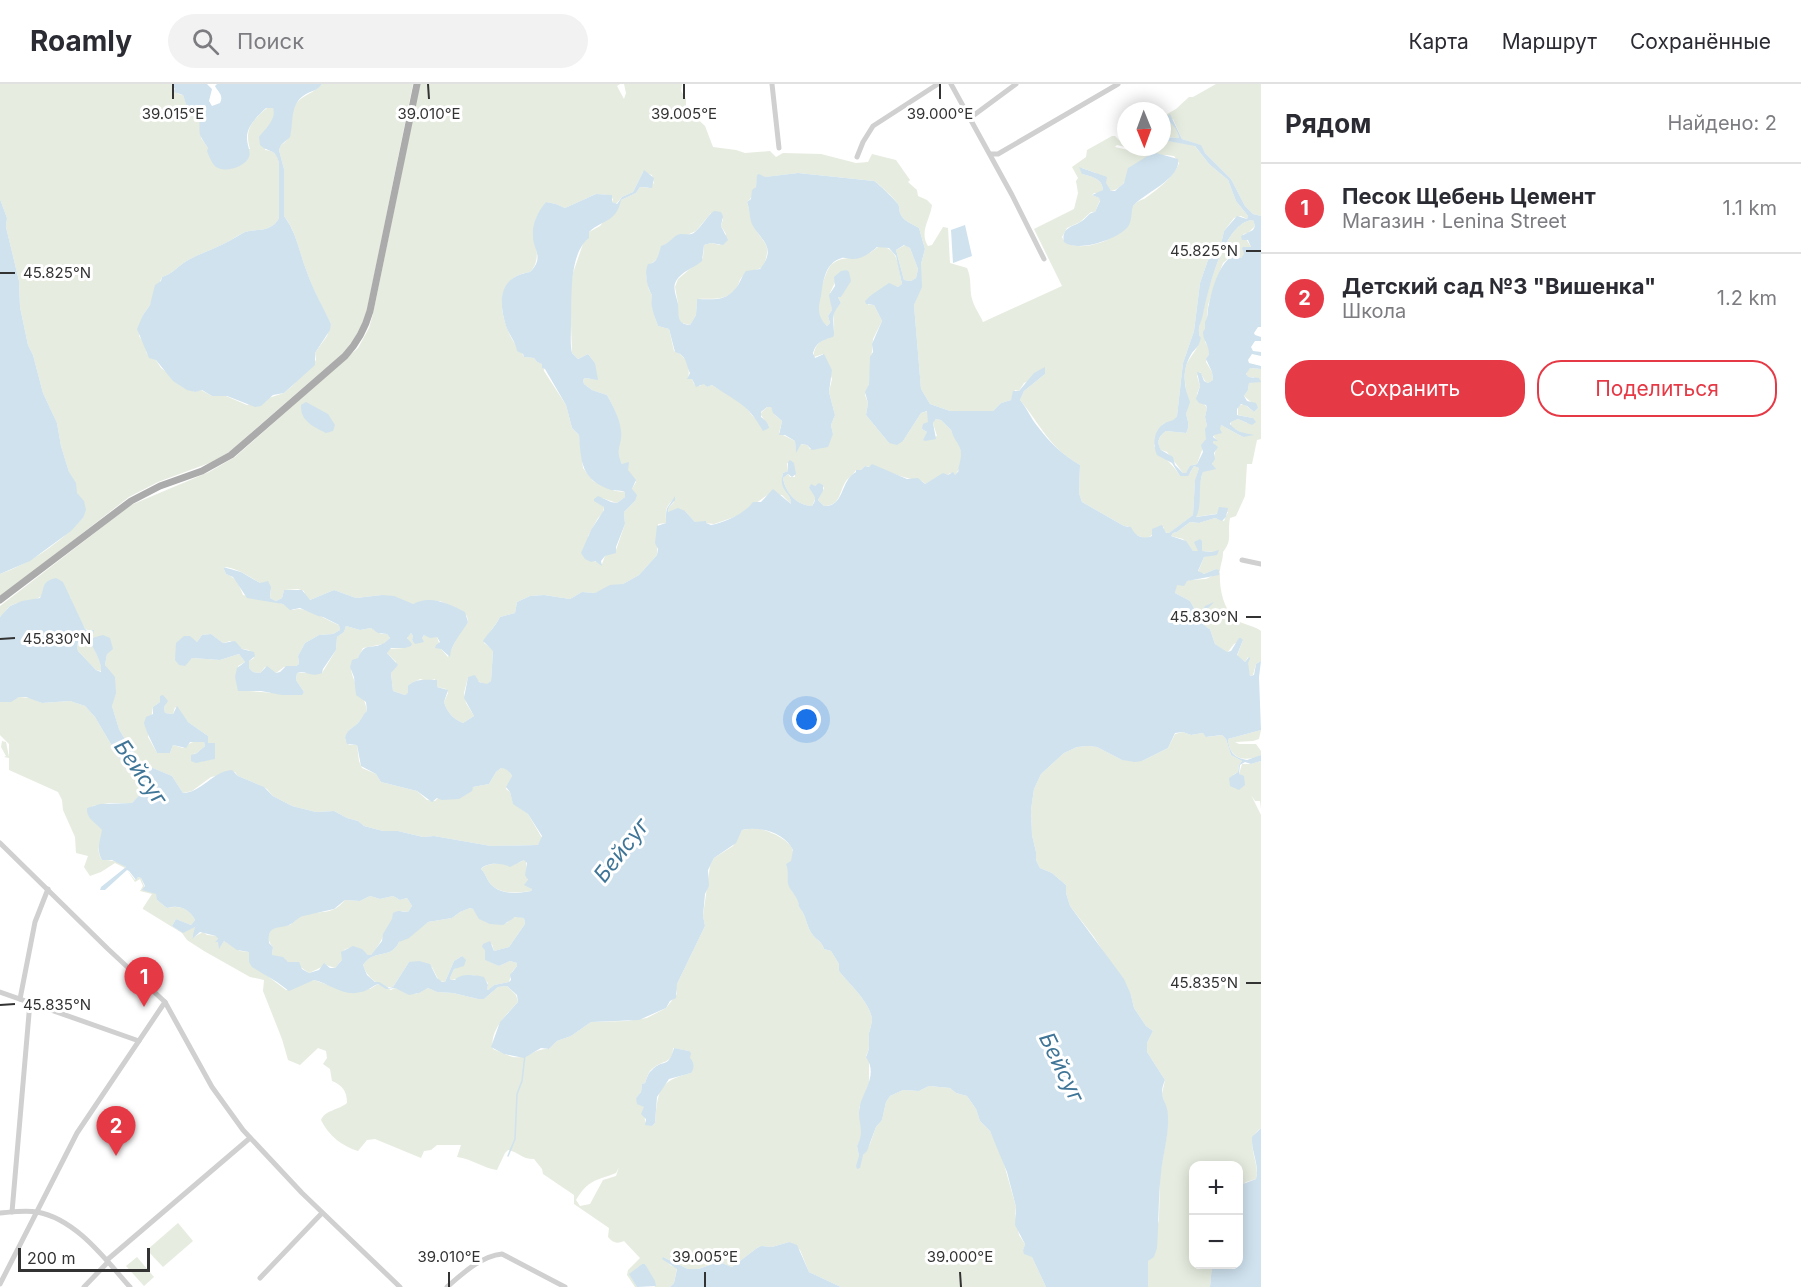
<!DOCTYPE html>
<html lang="ru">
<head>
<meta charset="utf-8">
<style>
	:root { --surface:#fff; --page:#f2f2f3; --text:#2b2b33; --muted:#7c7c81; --line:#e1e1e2; --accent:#e63946 }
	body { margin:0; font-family:Inter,sans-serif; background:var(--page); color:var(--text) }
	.controls { position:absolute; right:18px; bottom:18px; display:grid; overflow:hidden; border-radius:12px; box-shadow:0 3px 15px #0003 }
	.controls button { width:54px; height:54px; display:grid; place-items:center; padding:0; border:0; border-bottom:2px solid var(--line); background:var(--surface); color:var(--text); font:30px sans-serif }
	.compass { position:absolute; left:1117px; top:18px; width:54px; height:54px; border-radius:50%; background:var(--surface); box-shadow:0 3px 15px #0003; rotate:179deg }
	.scale { position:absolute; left:18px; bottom:15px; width:132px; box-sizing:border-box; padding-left:6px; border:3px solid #333; border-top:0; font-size:16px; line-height:21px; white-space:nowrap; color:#333; -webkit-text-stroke:4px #fff; paint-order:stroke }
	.you { position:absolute; left:807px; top:636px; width:21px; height:21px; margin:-15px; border:4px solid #fff; border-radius:50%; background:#1a73e8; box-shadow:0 0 0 9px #1a73e833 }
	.badge { display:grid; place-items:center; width:39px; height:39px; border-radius:50%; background:var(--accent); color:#fff; font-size:20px; font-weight:700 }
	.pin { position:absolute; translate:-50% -50px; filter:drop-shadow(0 2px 3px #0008) }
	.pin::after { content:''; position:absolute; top:32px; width:21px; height:18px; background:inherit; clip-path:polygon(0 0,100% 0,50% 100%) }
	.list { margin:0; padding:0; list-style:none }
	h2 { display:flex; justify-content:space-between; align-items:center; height:78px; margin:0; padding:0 24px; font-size:26px }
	h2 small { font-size:20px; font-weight:400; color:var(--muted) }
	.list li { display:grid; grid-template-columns:39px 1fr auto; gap:18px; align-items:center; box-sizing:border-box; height:90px; padding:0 24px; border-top:2px solid var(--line) }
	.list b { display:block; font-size:22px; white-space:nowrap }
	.list p { margin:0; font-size:20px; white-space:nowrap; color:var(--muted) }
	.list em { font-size:20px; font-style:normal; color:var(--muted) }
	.actions { display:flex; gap:12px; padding:18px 24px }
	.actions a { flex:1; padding:14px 0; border:2px solid var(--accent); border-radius:24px; text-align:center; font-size:21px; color:var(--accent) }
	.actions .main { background:var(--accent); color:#fff }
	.icon { flex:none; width:33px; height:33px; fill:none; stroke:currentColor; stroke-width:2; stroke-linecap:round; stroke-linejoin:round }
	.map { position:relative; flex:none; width:1261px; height:1203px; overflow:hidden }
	header { display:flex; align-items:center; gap:36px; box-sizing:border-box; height:84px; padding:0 30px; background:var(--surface); border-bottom:2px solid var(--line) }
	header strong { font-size:28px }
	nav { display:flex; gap:33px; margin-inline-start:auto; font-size:21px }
	.search { width:420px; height:54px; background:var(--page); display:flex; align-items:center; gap:15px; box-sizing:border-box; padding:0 21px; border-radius:33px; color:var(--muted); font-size:22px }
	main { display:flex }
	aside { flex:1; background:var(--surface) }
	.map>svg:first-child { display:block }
	.green { fill:#e6ecdf; fill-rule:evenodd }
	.water { fill:#cfe2ee; fill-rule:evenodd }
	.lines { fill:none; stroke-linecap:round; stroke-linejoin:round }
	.stream { stroke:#cfe2ee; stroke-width:1.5 }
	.minor { stroke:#d0d0d0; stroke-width:5 }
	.major { stroke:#ababab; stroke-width:7 }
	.ticks { fill:none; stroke:#333; stroke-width:2 }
	.labels { text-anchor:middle; stroke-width:6; stroke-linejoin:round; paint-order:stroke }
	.water-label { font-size:22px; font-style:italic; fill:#3f7597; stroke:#fff }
	.ticks-label { font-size:15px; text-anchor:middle; fill:#333; stroke:#fff; stroke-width:6; stroke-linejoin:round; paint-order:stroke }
</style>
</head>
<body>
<header>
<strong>Roamly</strong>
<div class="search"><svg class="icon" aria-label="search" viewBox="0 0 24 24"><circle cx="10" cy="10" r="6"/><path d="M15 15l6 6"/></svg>Поиск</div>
<nav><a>Карта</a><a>Маршрут</a><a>Сохранённые</a></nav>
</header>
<main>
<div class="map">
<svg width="1261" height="1203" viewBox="0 0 1261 1203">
	<rect width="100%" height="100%" fill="#fff"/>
	<g class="green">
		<path d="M0,0H171L178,10L183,11L187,22L192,23L200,33L201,54L208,64L250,65C244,45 252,37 267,24H273L275,28L265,66C275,67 277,70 279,79V134C270,151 253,143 243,149C238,151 235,154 231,156C216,165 199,169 185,178C176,184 172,190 162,193L150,221L143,231L139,252L144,259L147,270L156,276L161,284L194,308L201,306L212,312H226L247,321L284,309L291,303L316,276L315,269L327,252L331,240C322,223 313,206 307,188C299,169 297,148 284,132V85L279,66L281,61C295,53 289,38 293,26C298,11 313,11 322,0H413L367,226C362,243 355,255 343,269L229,368L212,378L158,398L129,413L0,513V490C31,479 61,458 83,434L61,362L57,339L43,309L33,271L28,261L20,223L19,197L6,143L7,134L0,115Z"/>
		<path d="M420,0H620L617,2L624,15L626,9L624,0H682L681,7L686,15V24L705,42L713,63L736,66L745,69L770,67L776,73L783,69L821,70L856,79L868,78L872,70L896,76L910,96L908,98L917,106L918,112L927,116L932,121C930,136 919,148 928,162L932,161L943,143L948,144L950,179L967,184C971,193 970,200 971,210C972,220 979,229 983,238L1062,202L1034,145L1074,125L1078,109L1076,97L1078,94L1072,83L1086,73L1087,66L1112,52H1115L1119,56L1126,52V63H1146L1137,66L1117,61L1115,63L1137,68L1149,63H1162V56L1194,61L1209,80L1228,96L1236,117L1248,132L1247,135L1241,132L1234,134L1224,147L1221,160L1208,176L1200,199L1194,247L1183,279L1177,332L1175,336L1163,340L1154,362C1163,373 1173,380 1180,392L1190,389L1194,382L1199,384L1195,397L1193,431L1168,450L1164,447V443L1146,455L1134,450L1128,442H1124L1082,418L1079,409L1080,381C1049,364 1041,341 1020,316L1024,307L1045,290L1024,299L1019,307L1015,306L1011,316L1001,319L993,327H950L930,320L921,305L914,221L919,208L921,180L925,165L919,144C912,140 903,137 900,129C899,125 900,124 898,120C895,115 878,99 874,97L798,89L757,94C757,102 754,113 747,118C750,126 750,135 754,142C763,161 773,158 763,183C756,187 747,186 741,194C739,197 739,200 737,203C727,218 712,214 697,215L696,231L690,241L682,239L678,235V219L675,203L678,195L703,174L704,161L711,159L720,161L726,150L721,142L723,135L711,129L696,147L664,161L659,173L650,181L646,192L649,206L652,211C651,223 654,230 658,242L669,245L674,267C685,271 691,282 688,294L692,295L694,300L700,302L704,299L707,303L712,301C721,307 732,311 740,318C752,328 753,338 769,342L760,330L767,323H771L775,331L782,337L779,349L795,357L796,367L800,360L807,361L810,365L822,364L833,350L831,341L835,331L829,308L832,295L823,270L814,273C813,263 820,256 829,254C831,251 834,248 834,244C835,233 830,229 841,219L838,213H841C846,202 851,199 847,186L839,190L830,209L832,226L828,232L830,239L827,242C823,239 820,235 819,230C816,221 825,185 832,180C842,172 852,175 863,172C870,170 874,165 880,162C900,165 898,184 902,200L898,203C882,198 884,207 870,212L868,221H874L882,237L873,255L869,300L865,311L868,319L866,331L889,359L903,357L921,329L928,327V338L922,345L927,348L925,357L937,352L933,339L936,335L941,336L951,346C952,351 956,353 958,358C963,369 963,382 955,391L950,389L948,391L943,390L925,400L922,397C902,395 884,384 865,382L861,386H856C854,390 849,393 846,397C839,407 841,422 824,422L818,416L824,404L821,400L809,404L816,413L812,422C797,422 785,408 783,394L788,390L790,393H795L794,382L787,379L788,387L783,389C779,403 791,408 791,420L782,411L769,410L737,432L714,440L695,438L685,427L668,429L669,423L674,418L673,416C664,424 666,428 666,439L658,440L657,471L639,491L623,500L595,509L582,508L570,515L544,511L530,512L517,518L515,529L500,533C495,543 488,548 484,559L493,566L491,597L487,601L468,593L464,609L466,619L474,632L463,639C453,635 447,628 444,618L448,609L446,605L437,603L435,595L427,597L420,595L410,600L408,610L405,611L393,607L391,589L396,578L387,569L388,565L405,564L409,558L407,553L411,549L413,552L412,557L422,554L424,551L437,553L441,565L448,573C453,562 460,546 468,538L467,532L456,524L440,517L412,520L382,511L356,514L334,506L310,516L306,514L304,507L298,505L284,506L282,514L276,517L270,514L271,506L262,499H260C250,493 236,483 223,483L226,490C236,493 239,501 243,511L283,520L293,526C306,521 327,537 339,541L340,546L333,550L319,551L305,559L298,572L299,580L296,582L284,583L276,589L265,583L260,589L253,588L249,584V577L254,574L249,566L242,565L230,557L223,559L211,550L202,551L197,558L185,552L178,558L179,581L187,578L192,574L220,576L239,570L245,578L238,582L248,607L300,611L304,608L296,596L297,589H322L336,566L337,553L344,548L346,542L360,546L371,544L381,550H387L390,554L383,560L363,564L358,574L351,579C349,596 365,610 367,627C363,631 362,635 358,639C352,645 347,645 345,655L349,661H357L359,677L362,684L376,690L381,698L417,707L427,716L435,717L438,714C452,715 464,716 473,703L489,700L496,688L501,684C506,684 510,687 512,692L506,705L510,708L513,719L528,730L542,754L538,761L491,762L434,752L423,753L398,747H383L364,742L358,737L347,734L334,727L316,728L292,722L273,712L267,705L257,700L238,692L235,688L211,693L192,707L183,709L172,692L141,679L126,657L119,645L112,622L115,597L105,581L107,570L101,552L94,555L91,547L85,545L75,527L70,513L42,511C35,519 20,516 10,522C6,525 5,530 0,533V522L131,421L209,388L235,373L358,264L369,244L373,230ZM1166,71L1174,72L1179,79C1175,92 1156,107 1144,115C1141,116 1138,117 1136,119C1126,127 1123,146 1112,153C1101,161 1068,169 1062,153L1067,144L1080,138L1091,128H1095L1100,116L1099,114L1092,111L1094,109H1100L1103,106C1102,94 1092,93 1082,90V84L1096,89L1111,107C1127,105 1130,80 1146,74C1152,72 1160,72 1166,71ZM643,88L652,91L654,99L648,104L640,103L636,109L621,116L600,142L589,148L587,156L584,157L573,189L570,211L572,269L578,275L588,270L595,279L591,295L585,294L583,296L584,300L592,306L607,311C614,324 621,338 620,352C620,359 616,365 618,371C618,377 632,391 636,398L632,405L635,417L624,428L625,440L616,466L605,472L602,480L594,477L588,452L598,434L603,429L604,423L601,420L602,414L617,419L625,413V408L615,407L593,397L583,384L579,351L572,344L566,321L544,287L543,280L537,278L534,274L524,273C521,266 516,262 512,255C498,229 494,193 530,188C543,175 533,157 535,140C535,133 542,125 546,118L556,120L565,124L596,110L609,111L613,115L612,118L616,120L622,113L633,108ZM160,618L166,620L164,623L165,629L173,630L175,623L188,638L208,652V659L212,660L214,666L213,675L199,678L193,670L197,669L205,662L204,658C195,656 190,659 183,664L173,661L170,669H157L148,653L153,623Z"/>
		<path d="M1216,0H1261V132L1253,130L1245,122L1231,95L1205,69L1200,61L1182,55L1173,35L1165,34C1171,39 1179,45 1179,54L1162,53V33L1176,25L1189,13H1193Z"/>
		<path d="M1253,136L1255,142L1248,149L1243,150L1251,163L1241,174L1236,173L1234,170L1223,179L1216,197L1208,221L1205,258L1210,266L1206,278L1212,288L1213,296L1208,299L1205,297L1200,288L1197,292L1200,302L1197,310L1207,324L1205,333L1207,342L1206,345V355L1197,380L1193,381L1186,389H1183L1167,368L1161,366C1156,359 1159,352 1166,347L1186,349C1190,342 1188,337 1186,330C1191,317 1183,301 1185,287C1186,275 1197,268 1199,258C1200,254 1199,251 1199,248C1198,244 1205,219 1206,216C1211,195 1227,137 1253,136Z"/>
		<path d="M905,161L910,164L918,185L916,194L911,197L904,196L896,166Z"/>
		<path d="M1250,284L1261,285V355L1257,356L1252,380H1247L1245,412L1236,432L1230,434C1227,449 1233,456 1223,468C1223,475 1221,479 1220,486C1219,503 1222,522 1235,535C1242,541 1254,541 1261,547V577L1256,580L1253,591L1250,592L1247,579L1249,574L1248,573L1245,578L1237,572L1243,556L1234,560L1227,569L1215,560L1210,545L1204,542C1199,532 1206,527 1210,519L1199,533L1190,517L1175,509L1176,501L1190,496L1206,495L1220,488L1216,485L1204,490L1198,488L1204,473L1214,470V468L1202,467V457L1198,467H1193L1183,455L1171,452L1173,449L1177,448L1190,438L1199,439L1215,434L1224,437L1228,428L1195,433C1201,419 1197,403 1203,388L1213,383L1212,381L1216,365L1213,359V357H1217L1213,351L1221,341L1243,353L1246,351L1231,343V338L1238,335L1247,339L1253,334L1238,331V322L1244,320L1254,328L1258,324L1244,312L1248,306L1249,299L1254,298V293H1246L1247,285Z"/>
		<path d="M83,553L90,554C93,566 102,576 101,587L96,586L78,567C76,561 78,556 83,553Z"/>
		<path d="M19,613L31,614L42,619L70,617L85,622L95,633L122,679L144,703V706L132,719H109L92,722C94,729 101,739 102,746C103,758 94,764 102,776C111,776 119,777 126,783L125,784L115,779L101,788L90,792L84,783L88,772L76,769L75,753L63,726L62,716L58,708L9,686V674L4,673L6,672L1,663L2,657L6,658L9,673V660L0,651V618H7Z"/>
		<path d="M1261,646L1259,655L1253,657L1235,658L1239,660H1256L1261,667V671C1245,679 1229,675 1228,655Z"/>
		<path d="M1183,648L1191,651L1203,649L1207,653L1222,651L1226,655L1231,671L1242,677L1239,681L1238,688L1233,691L1241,692L1239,690L1242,680H1251L1261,677V725L1260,717H1255L1251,711L1261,731V1044C1242,1058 1261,1078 1256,1095L1246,1098L1239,1105L1238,1082H1194V1180L1212,1181L1210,1203H1148V1177L1159,1136L1160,1091L1167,1050L1168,1032L1162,1010L1165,996L1147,968V959L1153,947L1146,942L1134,924L1131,911L1094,853L1070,822L1066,809V801L1052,789L1040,784L1036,776V768L1032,751L1031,726L1034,705L1041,690L1064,669L1077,663L1088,662L1097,663L1122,676L1142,677L1168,664L1175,650Z"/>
		<path d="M755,744C765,745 793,756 793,768C793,780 785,788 789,801C792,810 800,814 799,823C807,832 806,842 812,850C816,856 822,857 824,865L831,867L839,880V887C849,900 870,918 872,935C872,939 870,945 869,949C868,960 871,962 866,972L869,977V999L859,1024L862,1053L857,1062L859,1072L863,1071L870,1060L876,1043L882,1036L886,1018L890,1012L903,1006L919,1007L929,1002L950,1004L956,1009L967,1012L976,1025L980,1037L990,1047L1002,1073L1016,1123L1015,1130L1019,1151L1025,1160L1023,1166L1032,1173L1046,1203H841L809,1188L800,1166L789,1158L772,1163L761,1162L757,1164L732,1183L719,1178L698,1185H688L663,1173L670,1181L677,1184L674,1199L670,1203H655L645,1180H642L630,1190L637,1203H635L627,1191L628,1186L640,1174L624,1157C617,1160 613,1159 608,1153L609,1144L574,1120V1111L543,1090L542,1085L534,1075C521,1075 519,1068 508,1066L505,1069L497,1086C483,1084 472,1075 457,1073L461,1061H437L431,1066L424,1067L421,1074L375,1055L367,1056L358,1067C342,1062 329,1052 321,1036C325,1026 339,1026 347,1019C347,1007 342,1001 332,997L330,985L323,980L327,974L326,967L318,964L300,981L288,976L282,955L263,907L264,896L250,893L204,867L187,856L182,849L143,825V824L152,810L140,807L143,802L140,795L135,798L127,786L135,796L138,793L141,794L145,804L157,810V816L167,824C179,821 190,824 195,836L191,841L176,835L172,842L182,848L195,843L196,845L192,854L203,848L207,851L217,852L220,863L224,857L240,867L249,868V878L286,906L314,896L331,902L370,905L378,900L391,906L395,904L416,910L428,904L437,908L453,909L478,915H484L498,903L507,902L516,911L518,918C506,931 489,947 493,965C502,968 511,975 521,973C531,971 538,964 549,965L557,957L571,952L591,938L627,937L647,934L666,924L677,910L676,904L677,900L705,842L703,832L710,782L714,774L733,762L742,746ZM673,964L689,967L691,989C657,997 658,1008 655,1039L652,1042L645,1038L644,1023L636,1014L641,1008L642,1000L645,999C647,994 648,988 652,985C662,976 673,980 673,964ZM619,1083L616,1092L603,1096L590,1120L580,1122L576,1116C588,1096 595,1097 616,1089Z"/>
		<path d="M524,776H526L527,794L532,805L531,807C517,809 498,811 489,798C486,793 485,789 481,785C492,774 511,785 524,776Z"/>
		<path d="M370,812L380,815L393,812L400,816L407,814L412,822L408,828L402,827C383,842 386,855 371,871H368C359,864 355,861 344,866L342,876L335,884L326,881L309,889L295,879L288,878L272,871L273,863C267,858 267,847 275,843C280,841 285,842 290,841C294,839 296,834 301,832C310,828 320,829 329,827C336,825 341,821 345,816L360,817Z"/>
		<path d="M470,824L473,825C485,840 488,841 507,839C511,833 516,832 524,834L525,840L509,863L494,867L492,860L485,866L486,876L499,882L510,877L517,879V882L512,888L509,898L494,901L488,906L487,905L488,899C474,885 465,894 451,896L450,894L454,885L464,880L462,872L454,877L445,898L439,897L432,883L409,878L393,903C380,904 367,894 363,881C375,864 391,876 399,858L428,838L452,834L460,828Z"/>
		<path d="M178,1139L193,1157L163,1183L147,1166Z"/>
		<path d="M137,1173L154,1193L144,1202L126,1182Z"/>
	</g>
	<g class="water">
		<path d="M171,0H207L212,5L209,17L212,22L220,19C224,11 218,8 215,2L217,0H322C317,7 313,6 306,10C289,20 294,37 290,53L281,61L279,66L284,85V132C297,149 299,168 307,188C313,206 323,223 331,240L330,246L315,269V281L284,309L273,311L261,322L255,323L227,312H212L202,306L195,308L187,306L173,297L156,276L149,274L137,245L143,231L150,221L155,201L161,197L162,193C172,190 176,184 185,178C199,169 216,165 231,156C235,154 239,151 243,149C253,143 270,151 279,134V79C275,63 270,70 260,61L259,53C265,45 277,35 273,24H266C258,32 246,42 247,55C247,61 251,67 249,73C245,83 225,89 216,83C212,80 209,72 207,67L208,64C205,60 202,55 200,51C198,38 203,34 192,23H187L183,11L174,8L175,5Z"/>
		<path d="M1170,30L1182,55L1201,61L1205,69L1231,95L1245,122L1253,130L1261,132V243H1258L1254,249L1255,251L1261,253V257H1255L1251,263L1253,267L1261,268V272L1252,270L1248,276L1249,279L1261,282V285L1250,284L1246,290L1248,293L1259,294L1261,298L1249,299L1248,306L1244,312L1247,317L1256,319L1258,324L1254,328L1247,322L1241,320L1237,325V331L1253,334L1256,338L1252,341L1238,335L1231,338L1230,340C1237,349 1246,349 1254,351L1243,353L1221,341L1220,345L1222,349L1214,351L1213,353L1218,357H1213V359L1218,363L1214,369L1215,375L1212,380L1216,385L1203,388C1197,402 1203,420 1196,433L1217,430L1219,423L1228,424L1226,433L1222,437L1215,434L1199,439L1190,438L1177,448L1173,449L1171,452L1186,457L1193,467H1198L1194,458L1200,455L1202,457V467L1212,468L1219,466L1217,471L1204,473L1198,487L1204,490L1216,485L1219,486V491L1187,497L1184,502L1177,501L1175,509L1190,517L1199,533L1205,522L1214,518C1207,526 1193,537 1210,545L1215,560L1227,568L1231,567L1239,554H1241L1243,556L1237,571L1245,578L1249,573L1250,574L1248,579L1250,592L1254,591L1256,580L1261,577L1259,593L1261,646L1228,655C1229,668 1234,674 1247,676L1261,671V677L1251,680L1245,678L1240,681L1239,690L1244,692L1245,701L1239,706L1230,702L1229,694L1238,688L1239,681L1242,677L1231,671L1226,655L1222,651L1206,653L1203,649L1191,651L1183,648L1175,649L1168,664L1142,677L1135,678L1122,676L1097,663L1088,662L1077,663L1064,669L1041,690L1034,705L1031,726L1032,751L1036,768V776L1040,784L1052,789L1066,801V809L1070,822L1124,895L1131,911L1134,924L1146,942L1153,947L1147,959V968L1165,996C1157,1014 1168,1017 1168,1032C1169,1051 1163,1070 1161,1089C1158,1114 1159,1139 1157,1164L1154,1173L1148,1177V1203H1046L1032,1173L1024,1170L1023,1166L1025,1160L1015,1141L1016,1123L1007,1088L990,1047L980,1037L976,1025L967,1012L956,1009L950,1004L929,1002L919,1007L903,1006L890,1012L886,1018L882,1036L876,1043L867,1067L863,1071L860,1084L857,1085L856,1082L859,1072L857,1062C866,1046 856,1037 860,1021C864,1006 878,990 866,973C871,962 868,960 869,949C870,945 872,939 872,935C870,918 849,900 839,887V880L831,867L824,865C822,857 816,856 812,850C806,842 807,832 799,823C799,813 791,809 788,800C787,793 789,787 786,780L791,777L793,766C784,748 759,742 742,746L736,759L714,774L708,786L709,802L705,810L703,832L705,842L677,900L676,914L670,917L666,924L639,936L591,938L571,952L557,957L549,965L541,964L524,974L504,970L491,963L500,938L518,918L517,911L507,902L498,903L484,915H478L453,909L437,908L428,904L419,909L409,911L395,904L386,905L378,900C372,902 368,907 361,908C343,913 331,900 314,896L289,907L277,898L252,883L249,878V868L237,866L224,857L219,865L218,858H215L218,855L216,852L200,848L192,855L195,843L183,849L172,842L176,835L191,841L195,836C190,825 179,820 167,824L157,816L156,810L142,806L145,802L141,794L138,793L136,796L129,787L127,786L105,806H100L101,803L126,783L112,776H102C96,766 100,757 102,746C97,739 86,735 87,724L100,720L132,719L144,706L143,703L122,679L95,633L85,622L70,617L42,619L26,613H19L11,618H0V533L10,522L22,517L40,514C46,503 40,498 56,494L63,498L85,545L88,547L94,546L92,554L103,551L110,554L113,565L107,570L105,581L115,593L116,609L112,622L119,645L126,657L141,679L172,692L183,709C201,709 213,687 232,686L238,692L264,703L273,712L292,722L316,728L334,727L347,734L358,737L364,742L383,747H398L423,753L434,752L491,762L538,761L542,752L528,730L513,720L510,708L506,703L512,692C510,688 506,684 501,684L496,688L489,700L473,703L472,707L459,715L442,716L437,714L432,718L417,707L381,698L376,690L361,682L357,661L347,660L345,654C347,645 352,645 358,639C362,635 363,630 367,627L366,618L356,611L354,593L350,583L352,576L358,574C366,557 369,566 382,560C385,559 387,556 390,554L387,550L378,549L371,544L360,546L346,542L344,548L337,553L336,566L323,585L322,589C310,594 307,586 297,589L296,596L304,608L302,611H282L261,607H238L235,593L237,584L245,578L239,570L220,576L192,574L185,582L179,581L175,576L176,559L184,552H190L197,558L202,551L211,550L223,559L235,557L242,565L254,568L255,572L249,577V584L253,588L260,589L267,582L276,589L280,588L286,582H296L299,580L298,572L305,559L319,551L333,550L340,546L339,541L323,533L318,532L300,524L290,526L283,520L247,514L233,493L226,490L223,483L241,488L260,499L268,497L271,503L270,514L276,517L282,514L284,506H302L310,516L334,506L356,514L382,511L394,512L413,520C430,511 448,519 465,528L468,538C462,548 450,562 450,573L441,565L435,564L436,561L440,558L437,553L430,554L424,551L422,554L424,558L415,560L412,556L413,552L411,549L407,554L412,560L411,562L405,564H391L387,569L398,581L391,589L393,607L405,611L408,609V602C415,594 428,596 437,596V603L448,606L444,618C447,628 453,635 463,639L474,632L464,614L468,593L475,591L479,598L487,600L491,597L493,567L483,557C489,548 495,543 500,533L515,529L517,518L530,512L544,511L570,515L582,508L595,509L610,501L623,500L639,491L657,471L658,465L655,459L657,442L666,439C666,421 666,427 675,412V416L669,423L668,428L678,424L685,427L695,438L706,437V439L711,441C726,438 744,430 753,418H761L773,405L791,420C791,406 778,408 783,389L788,387V378L790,376L794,379L796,390L792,393L788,390L783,394C785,408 797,422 812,422C818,413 814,412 809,404L811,400L815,402L819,399L823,401V407L818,416L824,422C845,423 840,396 856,388V386H861L865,382L869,383L872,380L907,395L918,394L925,400L943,389L948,391L953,388L955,391C961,384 957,391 959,382C965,361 956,362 951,346L941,336L936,335L933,339L936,355L925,357L923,356L927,348L922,345L923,340L928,338L927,327L921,329L903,357L897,361L889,359L866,331L868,319L865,308L869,300L870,273L873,268L872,260L882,237L874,221L866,220L865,217L870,212L889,199L898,203L902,200L896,172L889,164L877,163C869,170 862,175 852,175C850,175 844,173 842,174C825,178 823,198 821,212C818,223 817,233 827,242L830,239L828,232L832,226L829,211L835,202L834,193L841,187L847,186L849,188L851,197L841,213H838L841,219C830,231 834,235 834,251L833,253C823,256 816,258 813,269L815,274L824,270L832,286L829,308L835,331L831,341L833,350L828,363L812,366L807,361L801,360L796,369L795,357L785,351H779L782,337L773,329L771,323H767L761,328V333C764,335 769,339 769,344L763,347C748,320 737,318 712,301L707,303L704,300L696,303L692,295H687L690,289C686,281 687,271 675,268L669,245L658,242C654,230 650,223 652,211C647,203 644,189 648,180C657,180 659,170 661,162C668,160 671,155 677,151C683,148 689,153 695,148C702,142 707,132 714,127L721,128L723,132L721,142L728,156L723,161L711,159L704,161L702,177C694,184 682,187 676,197C672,205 677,213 678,220C679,231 676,240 690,241L696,231L697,215C710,215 725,218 735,205C740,200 741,193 746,187L760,185C777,164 762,157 753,142C749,135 750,125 747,118L751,115L752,106L756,103L757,91L759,90L765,93L798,89L874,97C878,99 895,116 898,120C900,124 899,125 900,129C903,137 912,140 919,144L925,165L921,180L922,203L914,221L921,305L930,320L950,327H993L1001,319L1011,316L1013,307H1019L1034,289L1045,283V290L1024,307L1020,316C1027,324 1031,335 1038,343C1050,359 1064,372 1080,381L1079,409L1082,418L1124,442L1131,443C1135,452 1142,456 1152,452V445L1162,441L1166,449H1169L1193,431L1195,396L1199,384L1194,382L1188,392H1180L1172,379L1157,371C1152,360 1154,345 1165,339C1171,336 1173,338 1177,332L1183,279L1194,247L1200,199L1208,176L1221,160L1224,147L1237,132L1247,135L1248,132L1236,117L1228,96L1209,80L1195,62L1162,56V53L1179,54C1178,45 1171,39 1165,34ZM1253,136L1255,142L1253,146L1241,152L1242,156H1248L1251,163H1243L1242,164L1244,170L1241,174L1236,173L1235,170C1219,179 1213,202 1209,220C1207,226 1209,232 1205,238V245L1203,248C1203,259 1214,266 1206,275L1212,288L1213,296L1208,299L1204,297L1201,289L1197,288L1200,302L1196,315L1199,319L1206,321L1207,324L1205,333L1207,342L1205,345L1206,355L1201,361L1203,368L1197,380L1190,382L1186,389H1183L1175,381L1173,373L1161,366C1156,358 1159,352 1166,347L1186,349C1190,342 1188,337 1186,330L1190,318C1183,301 1182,284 1192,269C1195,265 1199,262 1200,257C1202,250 1199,256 1199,248C1198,243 1202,236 1203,230C1208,208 1223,138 1253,136ZM904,161L910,164L918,185L916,194L911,197L904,196L896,166ZM83,553L90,554C92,566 102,575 101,588L96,586L78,567C76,561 78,556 83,553ZM524,776L527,779L525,791L528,796L524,801L532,805L531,807C517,810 498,811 489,798C486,793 485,789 481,785C487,778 502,779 510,783ZM370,812L380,815L393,812L400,816L407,814L412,822L408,828L398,827L393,829L392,835L383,850L382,857L371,871H368L362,865L353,862L341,868L342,876L335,884H330L324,879L319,886L309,889L302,885L299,878H288L283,873L272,871L273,863L269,859C267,839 280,846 291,840C295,838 297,834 303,832L334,825L345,816L360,817ZM470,824L473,825L479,835L490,840L503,841L515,833L524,834L525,840L509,863L494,867L490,857L483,860L482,863L485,866V876L499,882L510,877L517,879V882L510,891L511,896L509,898L494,901L488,906L487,905L488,901L484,893C475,891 461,889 455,896H451L450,894L454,885L464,882L466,876L462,872L454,877L445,898H442L437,894L430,880L419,877L409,878L393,903L389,904L379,898H375L367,891L363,881C375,864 391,876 399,858L409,854L428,838L452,834L460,828Z"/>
		<path d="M1156,69L1178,75C1182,94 1143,110 1133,122C1131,128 1132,135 1129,141C1121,155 1077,169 1064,158C1061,143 1073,143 1082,137C1088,133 1088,129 1095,128L1100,117L1099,114L1092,111L1103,106C1102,94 1092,93 1082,90L1079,83L1107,93L1106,99L1111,107H1115L1124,99L1128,84C1138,79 1146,71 1156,69Z"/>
		<path d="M644,86L654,94L652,104L640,103L636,109L621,116C616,139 603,135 589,148V154C568,170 572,217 571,240C571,250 570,260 572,269L578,275L588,270L595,279L598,296L585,294L583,296L584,300L592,306L607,311C613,322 620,335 621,347C623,361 614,365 622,380L629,378L628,386L636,396L632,405L637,411L635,417L624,428L625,440L616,463V469L605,472L601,477L602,482L595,477L591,478L585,475L581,469L591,446L604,426V423L594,417V415L598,412L611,418L617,419L625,413V408C621,406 616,407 611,406C581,396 581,378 579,351L572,344L566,321L545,285L542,284V280L537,278L534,274L524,273L523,270L517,267C516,258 509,251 506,242C498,216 499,193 530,188C545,173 533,166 533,152C532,139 538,128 546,118L556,120L565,124L596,110L612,111V118L617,120L622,113L633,108Z"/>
		<path d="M0,115L7,134L6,143L19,197L20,223L28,261L33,271L43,309L57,339L61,362L69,388L76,399L77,409L84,417L86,426L83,434L71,447L30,477L0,490Z"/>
		<path d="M965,141L972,172L953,179L951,146Z"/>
		<path d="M306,318L328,330L335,341L333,347L326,349C314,343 300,337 301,321Z"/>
		<path d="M163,611L168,617L164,623L165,629L173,630L177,622L188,638L208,652V659H215V675L196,679L191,677V671L197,669L205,662L204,658H190L186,664L173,661L170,669H157C152,658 147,650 144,639L146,633L153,630V623L160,618V612Z"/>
		<path d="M674,964L689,967L691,969L690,974C694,978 695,984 691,989L669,995L657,1013L655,1039L652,1042L645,1041L646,1035L641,1030L644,1023L637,1020L636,1014L641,1008L642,1000L645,999C647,994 648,989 652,986C663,974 668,986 674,964Z"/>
		<path d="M1261,1044V1203H1210L1212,1181L1238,1180L1239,1105L1242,1103L1243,1100L1256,1095C1260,1082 1251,1068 1252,1053Z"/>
		<path d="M789,1158L797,1161L809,1188L841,1203H670L674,1199L677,1185L662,1175L663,1173L688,1185H698L719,1178L732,1183L757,1164L761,1162L772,1163Z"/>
		<path d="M642,1180H645L655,1197L656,1202L637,1203L629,1190Z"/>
	</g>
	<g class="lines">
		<path class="stream" d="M508,1072L515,1055L517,1010L522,997L525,971"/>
		<g class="minor">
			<path d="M772,0L779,64"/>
			<path d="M951,0L1012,111L1044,175"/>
			<path d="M970,34L1016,0"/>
			<path d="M991,70H998L1118,0"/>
			<path d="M857,73L863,58L873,42L938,0"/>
			<path d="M1242,476L1261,480"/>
			<path d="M0,759L108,865L165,918L212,1003L243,1046L302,1109L400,1203"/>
			<path d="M0,908L139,957"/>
			<path d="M20,915L35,838L48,805"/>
			<path d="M12,1128L30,918"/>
			<path d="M0,1129C12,1128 25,1126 37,1128C76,1135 105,1175 130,1203"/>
			<path d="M107,1176L250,1054"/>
			<path d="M260,1194L322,1129"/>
			<path d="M0,1200L77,1049L165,918"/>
			<path d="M84,1203L108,1178"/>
			<path d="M447,1203C462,1190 481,1172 502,1170L565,1203"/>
		</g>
		<path class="major" d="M0,516L131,417L160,402L202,387L231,371L345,272C358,258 365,245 370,227L417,0"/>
	</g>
	<path class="ticks" d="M173,0V15M428,0L429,15M684,0V15M940,0V15M1246,167H1261M0,189H15M1246,533H1261M0,555L15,554M1246,899H1261M0,921L15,920M449,1188V1203M705,1188V1203M960,1188L961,1203"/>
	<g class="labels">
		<g class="water-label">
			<text transform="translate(141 688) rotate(55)" y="8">Бейсуг</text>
			<text transform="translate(621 766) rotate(-52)" y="8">Бейсуг</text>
			<text transform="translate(1062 983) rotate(64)" y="8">Бейсуг</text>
		</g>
	</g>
	<g class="ticks-label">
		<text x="173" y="35">39.015°E</text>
		<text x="429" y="35">39.010°E</text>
		<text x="684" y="35">39.005°E</text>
		<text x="940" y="35">39.000°E</text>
		<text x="1204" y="172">45.825°N</text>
		<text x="57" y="194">45.825°N</text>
		<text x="1204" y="538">45.830°N</text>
		<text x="57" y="560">45.830°N</text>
		<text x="1204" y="904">45.835°N</text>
		<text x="57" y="926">45.835°N</text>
		<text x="449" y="1178">39.010°E</text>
		<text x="705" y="1178">39.005°E</text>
		<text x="960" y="1178">39.000°E</text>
	</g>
</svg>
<div class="controls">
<button>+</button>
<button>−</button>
</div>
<svg class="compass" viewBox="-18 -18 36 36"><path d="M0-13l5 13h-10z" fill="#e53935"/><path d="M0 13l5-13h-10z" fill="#7c7c81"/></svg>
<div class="scale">200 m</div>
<div class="you"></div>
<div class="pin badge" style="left:144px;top:923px">1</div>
<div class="pin badge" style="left:116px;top:1072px">2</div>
</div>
<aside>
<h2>Рядом<small>Найдено: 2</small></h2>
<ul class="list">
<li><span class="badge">1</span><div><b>Песок Щебень Цемент</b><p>Магазин · Lenina Street</p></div><em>1.1 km</em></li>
<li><span class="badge">2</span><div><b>Детский сад №3 &quot;Вишенка&quot;</b><p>Школа</p></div><em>1.2 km</em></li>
</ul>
<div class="actions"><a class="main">Сохранить</a><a>Поделиться</a></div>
</aside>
</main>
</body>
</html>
